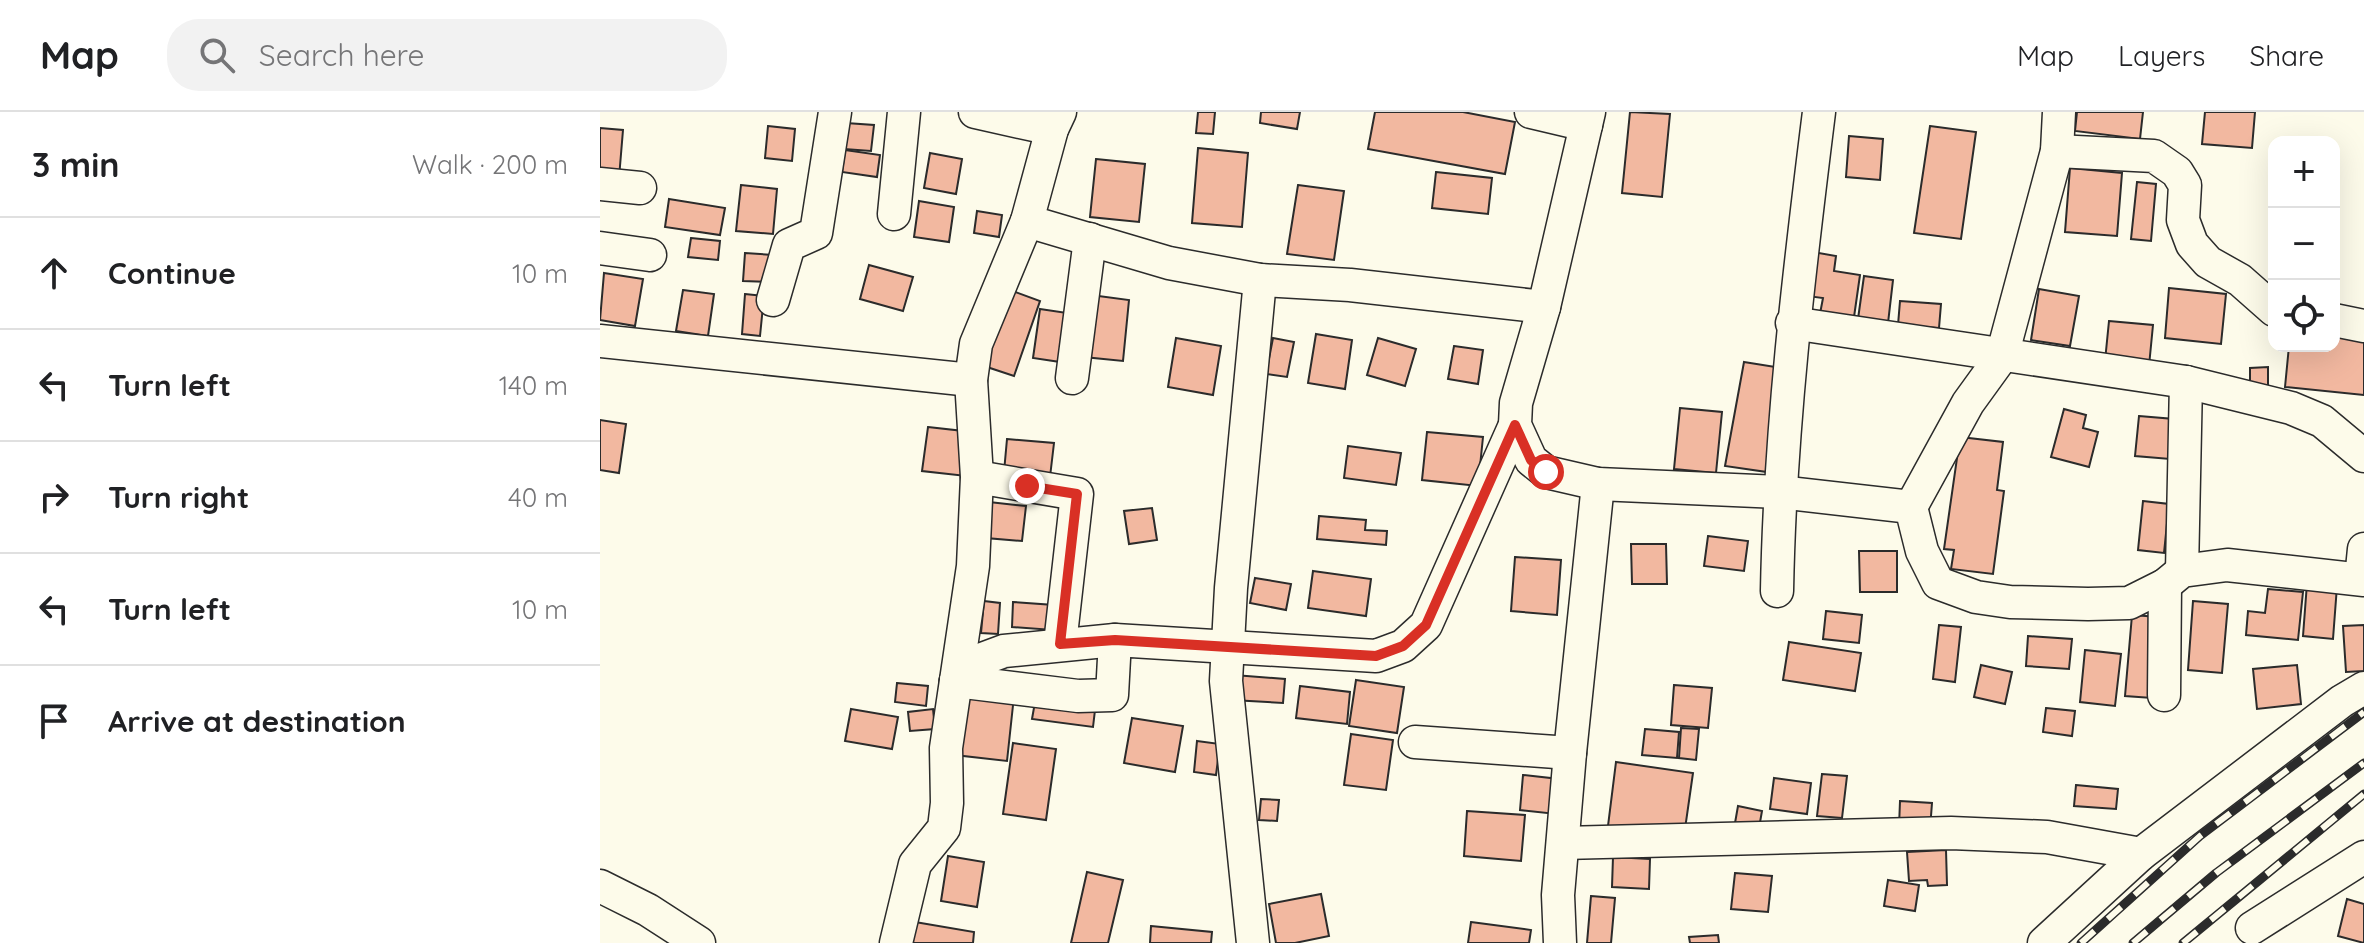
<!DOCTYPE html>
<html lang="en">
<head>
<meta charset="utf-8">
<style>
	:root { --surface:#fff; --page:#f2f2f2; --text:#202124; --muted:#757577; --line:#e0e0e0 }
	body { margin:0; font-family:Quicksand,sans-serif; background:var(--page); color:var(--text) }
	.controls { position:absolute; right:24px; top:24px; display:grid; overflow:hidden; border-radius:16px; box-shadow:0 8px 32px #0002 }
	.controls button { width:72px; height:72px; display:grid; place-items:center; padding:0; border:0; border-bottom:2px solid var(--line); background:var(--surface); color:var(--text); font:40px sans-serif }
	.stop { position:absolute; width:24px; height:24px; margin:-18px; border:6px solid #d93025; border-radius:50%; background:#fff }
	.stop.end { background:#d93025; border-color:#fff; box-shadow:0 2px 8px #0008 }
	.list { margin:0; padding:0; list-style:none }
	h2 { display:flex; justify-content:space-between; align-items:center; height:104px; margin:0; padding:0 32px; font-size:34px }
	h2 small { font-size:26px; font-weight:400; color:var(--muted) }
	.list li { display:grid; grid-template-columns:52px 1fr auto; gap:24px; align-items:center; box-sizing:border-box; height:112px; padding:0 32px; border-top:2px solid var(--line) }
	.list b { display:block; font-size:30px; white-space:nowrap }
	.list em { font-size:26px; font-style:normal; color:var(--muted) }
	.icon { flex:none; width:44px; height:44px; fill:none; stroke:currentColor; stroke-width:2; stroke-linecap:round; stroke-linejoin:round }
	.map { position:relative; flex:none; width:1764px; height:831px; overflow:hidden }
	header { display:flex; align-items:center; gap:48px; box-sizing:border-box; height:112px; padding:0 40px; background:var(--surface); border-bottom:2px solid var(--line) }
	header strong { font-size:38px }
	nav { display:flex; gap:44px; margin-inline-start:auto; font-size:28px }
	.search { width:560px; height:72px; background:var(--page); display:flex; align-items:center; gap:20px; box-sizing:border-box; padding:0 28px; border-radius:32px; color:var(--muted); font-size:30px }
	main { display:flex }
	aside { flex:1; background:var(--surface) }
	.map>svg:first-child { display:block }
	.building { fill:#f2b8a0; stroke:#2b2b2b; stroke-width:2 }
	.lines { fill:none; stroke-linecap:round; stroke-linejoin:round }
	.minor-casing { stroke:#2b2b2b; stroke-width:35 }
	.minor { stroke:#fdfbea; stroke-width:32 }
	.rail-casing { stroke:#2b2b2b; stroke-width:9 }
	.rail { stroke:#fdfbea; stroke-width:6; stroke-dasharray:18; stroke-linecap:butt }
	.route { stroke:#d93025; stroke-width:10 }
</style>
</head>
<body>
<header>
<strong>Map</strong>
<div class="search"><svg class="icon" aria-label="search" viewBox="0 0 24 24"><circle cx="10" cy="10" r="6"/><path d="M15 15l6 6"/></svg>Search here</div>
<nav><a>Map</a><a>Layers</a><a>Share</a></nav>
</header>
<main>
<aside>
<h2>3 min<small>Walk · 200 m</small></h2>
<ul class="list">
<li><svg class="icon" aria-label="ahead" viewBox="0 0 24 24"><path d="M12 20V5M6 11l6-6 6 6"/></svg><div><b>Continue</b></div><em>10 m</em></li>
<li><svg class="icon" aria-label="left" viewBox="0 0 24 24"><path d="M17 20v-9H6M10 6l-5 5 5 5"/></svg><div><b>Turn left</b></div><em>140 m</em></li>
<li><svg class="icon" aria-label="right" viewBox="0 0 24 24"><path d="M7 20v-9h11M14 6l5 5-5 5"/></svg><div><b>Turn right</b></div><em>40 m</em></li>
<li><svg class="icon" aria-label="left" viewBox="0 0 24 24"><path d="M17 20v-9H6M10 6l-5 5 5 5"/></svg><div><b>Turn left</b></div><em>10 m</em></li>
<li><svg class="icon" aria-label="arrive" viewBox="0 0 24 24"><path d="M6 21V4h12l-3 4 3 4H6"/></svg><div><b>Arrive at destination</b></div></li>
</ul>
</aside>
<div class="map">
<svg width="1764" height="831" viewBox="0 0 1764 831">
	<rect width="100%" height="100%" fill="#fdfbea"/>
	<g class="building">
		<path d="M598,0H615L613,22L596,21Z"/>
		<path d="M661,0H700L697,17L660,11Z"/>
		<path d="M775,0H863L915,10L905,62L768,37Z"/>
		<path d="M1030,0L1070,2L1062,85L1022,81Z"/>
		<path d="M1477,0H1543L1540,27L1475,19Z"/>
		<path d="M1605,0H1655L1652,36L1602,32Z"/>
		<path d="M246,11L274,13L271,39L244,37Z"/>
		<path d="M168,14L195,17L192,49L165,46Z"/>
		<path d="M1330,14L1376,20L1361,127L1314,121Z"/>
		<path d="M0,16L23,18L19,66L0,64Z"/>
		<path d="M1249,24L1283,27L1280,68L1246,65Z"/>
		<path d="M598,36L648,41L642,115L592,111Z"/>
		<path d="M245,38L280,43L277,65L242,60Z"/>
		<path d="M330,41L362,47L356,82L324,76Z"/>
		<path d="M496,47L545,52L539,110L490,105Z"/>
		<path d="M1470,56L1522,61L1517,124L1465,120Z"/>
		<path d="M836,60L892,66L888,102L832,96Z"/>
		<path d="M1537,70L1556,72L1551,129L1531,127Z"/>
		<path d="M141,73L177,77L173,122L136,119Z"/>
		<path d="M698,73L744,79L734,148L687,142Z"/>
		<path d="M69,87L125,96L120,123L65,115Z"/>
		<path d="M319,89L354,95L349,130L314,125Z"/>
		<path d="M377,99L402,103L399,125L374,121Z"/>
		<path d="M91,126L120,129L118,148L88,145Z"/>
		<path d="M1213,140L1236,144L1234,159L1260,163L1253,212L1219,207L1223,186L1207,184Z"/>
		<path d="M145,141L173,143L172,170L143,169Z"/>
		<path d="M269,153L313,165L303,199L260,187Z"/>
		<path d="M4,161L43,167L35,214L0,208Z"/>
		<path d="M1264,164L1293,168L1288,211L1258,207Z"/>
		<path d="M1569,176L1626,182L1621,232L1565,226Z"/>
		<path d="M407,177L440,189L414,264L381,253Z"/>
		<path d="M1439,177L1479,184L1470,234L1431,228Z"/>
		<path d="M83,178L114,182L108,224L76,219Z"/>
		<path d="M145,182L164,184L160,224L142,222Z"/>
		<path d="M491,183L529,188L523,249L484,245Z"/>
		<path d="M1300,189L1341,192L1339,216L1298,213Z"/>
		<path d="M440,197L474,202L467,251L433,246Z"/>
		<path d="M1509,209L1553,213L1549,254L1505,249Z"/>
		<path d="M1734,219L1764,222V283L1685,275L1689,234H1734Z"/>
		<path d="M716,222L752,228L745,277L708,271Z"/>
		<path d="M576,226L621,234L613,283L568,275Z"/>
		<path d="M673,226L694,230L687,265L666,262Z"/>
		<path d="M778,226L816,237L805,274L767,263Z"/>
		<path d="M854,234L883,238L878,272L848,267Z"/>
		<path d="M1144,250L1182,256L1167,360L1125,354Z"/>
		<path d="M1668,255V277H1650V256Z"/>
		<path d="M1080,296L1122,300L1116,361L1074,357Z"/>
		<path d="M1464,297L1486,303L1483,316L1498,320L1489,355L1451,345Z"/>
		<path d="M1539,304L1574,307L1570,347L1535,344Z"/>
		<path d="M0,308L26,312L19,361L0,358Z"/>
		<path d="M328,315L372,320L366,364L322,359Z"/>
		<path d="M827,320L883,325L878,374L822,368Z"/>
		<path d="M1360,325L1403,330L1397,378L1404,379L1393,462L1351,457L1354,438L1344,437Z"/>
		<path d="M407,327L454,331L450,365L404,360Z"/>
		<path d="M748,334L801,341L796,373L744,366Z"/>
		<path d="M1543,389L1569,392L1564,441L1538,438Z"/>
		<path d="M389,390L426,394L422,429L386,426Z"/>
		<path d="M552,396L557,428L529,432L524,399Z"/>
		<path d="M719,404L766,408L765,418L787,419L786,433L717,427Z"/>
		<path d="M1108,424L1148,429L1144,459L1104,454Z"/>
		<path d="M1031,432H1066L1067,472H1032Z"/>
		<path d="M1259,439H1297V480H1260Z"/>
		<path d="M915,445L961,448L957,503L911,499Z"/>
		<path d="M713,459L771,467L766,504L708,496Z"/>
		<path d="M655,466L691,472L686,498L650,491Z"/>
		<path d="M1707,471L1737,474L1733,527L1703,524Z"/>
		<path d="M1668,477L1703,480L1698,528L1646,523L1648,499L1665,501Z"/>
		<path d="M384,489L400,491L398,522L381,521Z"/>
		<path d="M1593,489L1628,492L1622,561L1588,558Z"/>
		<path d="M413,490L454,493L453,518L412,515Z"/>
		<path d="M1226,499L1262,503L1259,531L1223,527Z"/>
		<path d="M1532,503L1559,505L1552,586L1525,584Z"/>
		<path d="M1339,513L1361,515L1355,570L1333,567Z"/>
		<path d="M1764,513V559L1746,560L1743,514Z"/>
		<path d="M1428,524L1472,527L1469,557L1426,554Z"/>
		<path d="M1189,530L1261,541L1255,579L1183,568Z"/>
		<path d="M1485,538L1521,542L1515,594L1480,590Z"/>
		<path d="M1381,553L1412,560L1405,592L1374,585Z"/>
		<path d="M1697,553L1701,592L1657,597L1653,557Z"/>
		<path d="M634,563L685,567L683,591L632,588Z"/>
		<path d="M756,568L804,575L797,621L749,614Z"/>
		<path d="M297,571L328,574L326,594L295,590Z"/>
		<path d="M1074,573L1112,576L1108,616L1071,613Z"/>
		<path d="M700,574L750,580L747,612L696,606Z"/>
		<path d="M362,578L414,584L407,649L355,643Z"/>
		<path d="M435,590L495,598L493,615L432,607Z"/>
		<path d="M1446,596L1475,599L1472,624L1443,620Z"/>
		<path d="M251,597L298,605L292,637L245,629Z"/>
		<path d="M333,597L335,617L310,619L308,600Z"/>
		<path d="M532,606L583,614L575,660L524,651Z"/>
		<path d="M1081,616L1099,617L1096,648L1079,646Z"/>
		<path d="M1045,617L1079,620L1077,646L1042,643Z"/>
		<path d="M751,622L793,628L786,678L744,673Z"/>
		<path d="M597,629L620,632L616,663L594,660Z"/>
		<path d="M413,631L456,637L446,708L403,702Z"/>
		<path d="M1016,650L1093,661L1084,724L1008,714Z"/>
		<path d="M1222,662L1247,664L1242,706L1217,704Z"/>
		<path d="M923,663L959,667L956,702L920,698Z"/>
		<path d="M1174,666L1211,671L1207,702L1170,697Z"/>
		<path d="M1476,673L1518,677L1516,697L1474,694Z"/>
		<path d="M661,687L679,688L677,709L659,708Z"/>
		<path d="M1300,689L1332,691L1330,717L1299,715Z"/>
		<path d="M1138,694L1162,699L1159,716L1135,711Z"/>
		<path d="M867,699L925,703L921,749L864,744Z"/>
		<path d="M1346,738L1347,773L1328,774L1327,768L1309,769L1307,740Z"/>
		<path d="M348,744L384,750L377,795L341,789Z"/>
		<path d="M1013,745L1050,747L1049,777L1012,775Z"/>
		<path d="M487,760L523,768L508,831H471Z"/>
		<path d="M1135,761L1172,764L1168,800L1131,797Z"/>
		<path d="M1288,768L1319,773L1315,799L1284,794Z"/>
		<path d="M721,782L729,824L695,831H676L669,792Z"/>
		<path d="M991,784L1015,786L1011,831H987Z"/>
		<path d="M1747,787L1764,792V831L1738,824Z"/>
		<path d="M315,810L374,820L373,831H312Z"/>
		<path d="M871,810L931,818L929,831H868Z"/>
		<path d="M551,814L612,820L611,831H550Z"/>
		<path d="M1118,823L1119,831H1090L1089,825Z"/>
	</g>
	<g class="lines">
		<defs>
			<g id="minor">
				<path d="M375,0L452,17"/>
				<path d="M460,0L452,17L427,109L569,151L660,168L750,173L944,195"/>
				<path d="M931,0L986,13"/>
				<path d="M989,0L944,195L916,291L915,313L931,348L946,360L998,372L1179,380L1311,395L1322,439L1338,471L1376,485L1410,490L1488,492L1529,491L1565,473L1582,459L1627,453L1764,468"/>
				<path d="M1457,39L1554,44L1577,60L1585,73L1583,108L1592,132L1608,150L1640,168L1674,198"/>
				<path d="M0,72L40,76"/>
				<path d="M294,102L304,0"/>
				<path d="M0,136L50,143"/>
				<path d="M173,188L189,133L216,121L235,0"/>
				<path d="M1734,208L1764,214"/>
				<path d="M1192,211L1586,270L1691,296L1722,309L1764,344"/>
				<path d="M0,229L371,268"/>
				<path d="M472,266L490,127"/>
				<path d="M377,365L477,382L460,532"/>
				<path d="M1311,395L1368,291L1402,244L1457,39L1459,0"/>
				<path d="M1582,459L1586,270"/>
				<path d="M1761,467L1764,437"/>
				<path d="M1177,479C1180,318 1199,160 1219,0"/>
				<path d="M356,569L478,584L512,583L515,528L776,544L803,534L826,513L915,313"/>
				<path d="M356,569L369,552L404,539L515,528"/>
				<path d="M1564,583L1565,473"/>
				<path d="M815,630L970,641"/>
				<path d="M963,731L1351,721L1447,725L1541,742"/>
				<path d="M0,774L48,798L99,831"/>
				<path d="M1652,816L1764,745"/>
				<path d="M296,831L315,752L344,716L347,691L346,636L373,454L377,365L371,268L376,232L427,109"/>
				<path d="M653,831L626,569L631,476L660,168"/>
				<path d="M960,831L958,783L970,641L998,372"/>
				<path d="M1444,831L1541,742L1742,589L1764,576"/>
			</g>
		</defs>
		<use href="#minor" class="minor-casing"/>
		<use href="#minor" class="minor"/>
		<defs>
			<g id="rail">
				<path d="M1481,831L1600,724L1764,600"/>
				<path d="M1533,831L1616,761L1764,651"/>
				<path d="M1583,831L1764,682"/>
			</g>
		</defs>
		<use href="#rail" class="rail-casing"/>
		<use href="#rail" class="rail"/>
	</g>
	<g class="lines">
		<path class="route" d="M427,374L477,382L460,532L515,528L776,544L803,534L826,513L915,313L931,348L946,360"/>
	</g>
</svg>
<div class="controls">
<button>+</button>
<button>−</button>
<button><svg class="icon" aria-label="locate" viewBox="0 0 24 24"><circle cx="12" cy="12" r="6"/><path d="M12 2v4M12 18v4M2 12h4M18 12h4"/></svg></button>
</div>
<div class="stop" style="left:946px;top:360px"></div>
<div class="stop end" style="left:427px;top:374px"></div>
</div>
</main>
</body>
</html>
